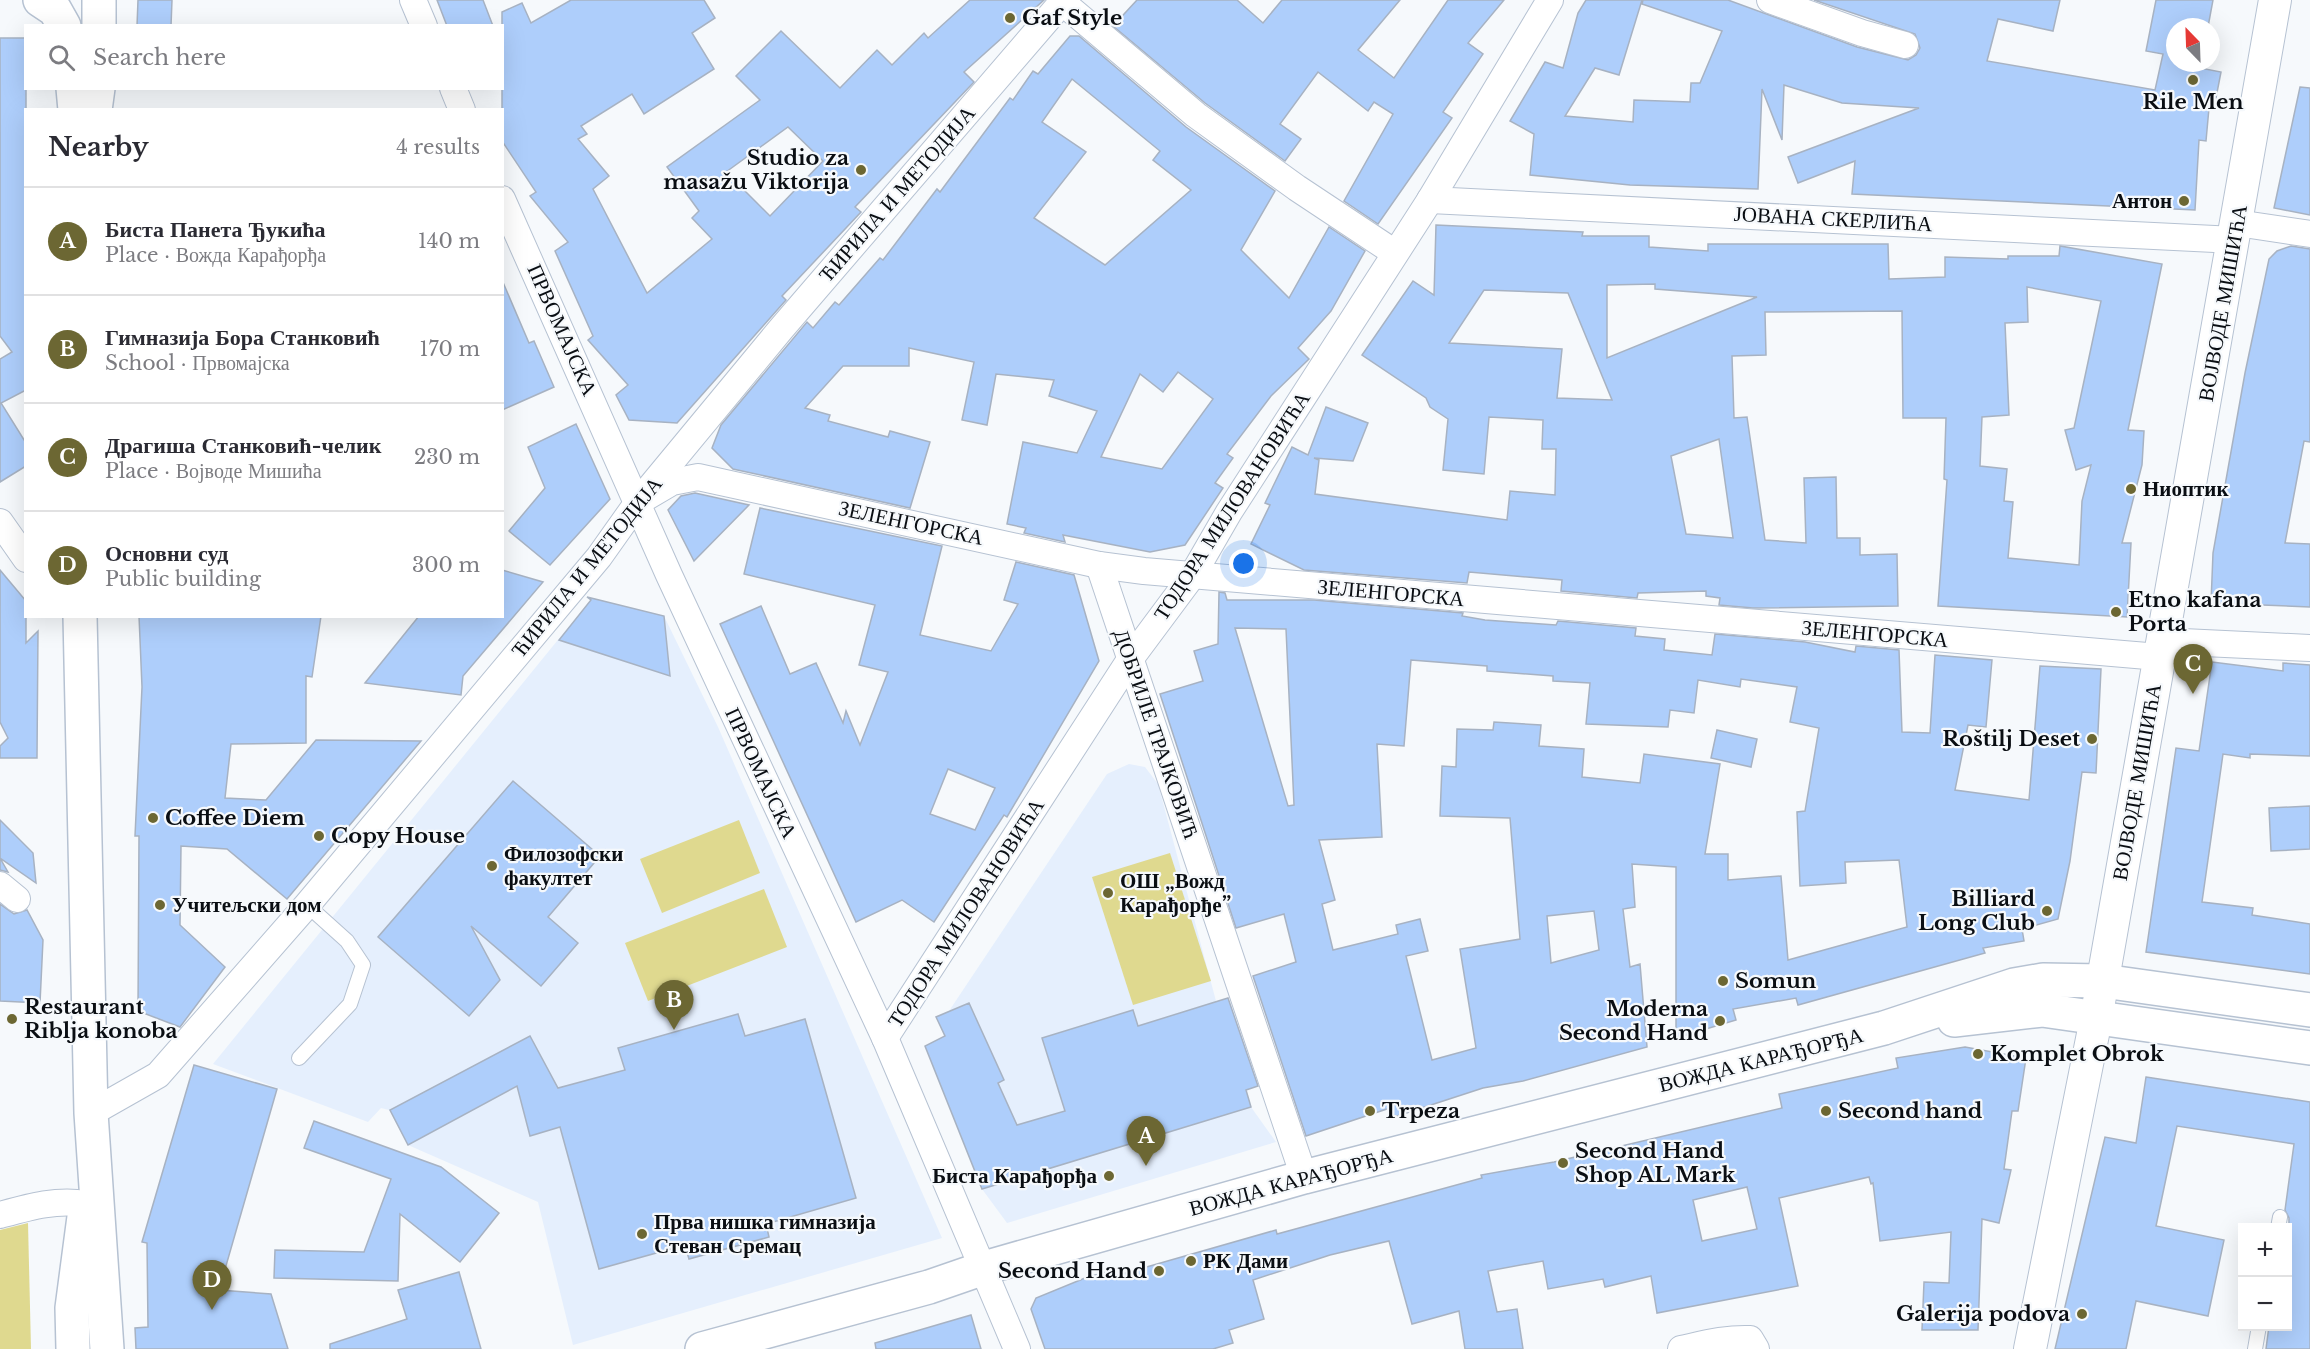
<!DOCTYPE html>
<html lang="en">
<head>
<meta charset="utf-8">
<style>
	:root { --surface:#fff; --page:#f2f2f3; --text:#2b2b33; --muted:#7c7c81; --line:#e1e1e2; --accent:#6c6733 }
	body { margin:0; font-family:"Libre Baskerville",serif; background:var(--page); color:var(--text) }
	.controls { position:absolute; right:18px; bottom:18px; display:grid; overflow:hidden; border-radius:0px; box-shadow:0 6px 24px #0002 }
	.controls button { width:54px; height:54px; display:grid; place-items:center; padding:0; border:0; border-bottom:2px solid var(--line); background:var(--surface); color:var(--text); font:30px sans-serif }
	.compass { position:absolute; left:2166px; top:18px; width:54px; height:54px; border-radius:50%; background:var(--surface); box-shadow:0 6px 24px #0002; rotate:337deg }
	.you { position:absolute; left:1244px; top:564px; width:21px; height:21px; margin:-15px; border:4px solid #fff; border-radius:50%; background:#1a73e8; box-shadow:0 0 0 9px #1a73e833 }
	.badge { display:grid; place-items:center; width:39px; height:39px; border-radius:50%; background:var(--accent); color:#fff; font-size:20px; font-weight:700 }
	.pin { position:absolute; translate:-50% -50px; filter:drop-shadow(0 2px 3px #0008) }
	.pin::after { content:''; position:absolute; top:32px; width:21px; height:18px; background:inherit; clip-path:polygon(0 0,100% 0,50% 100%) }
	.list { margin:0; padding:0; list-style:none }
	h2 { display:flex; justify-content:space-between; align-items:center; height:78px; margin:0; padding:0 24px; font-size:26px }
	h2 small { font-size:20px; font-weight:400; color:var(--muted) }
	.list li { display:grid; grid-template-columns:39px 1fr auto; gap:18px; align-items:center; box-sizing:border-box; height:108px; padding:0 24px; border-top:2px solid var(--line) }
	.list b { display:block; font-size:22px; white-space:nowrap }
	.list p { margin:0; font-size:20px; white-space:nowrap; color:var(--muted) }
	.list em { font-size:20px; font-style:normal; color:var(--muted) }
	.icon { flex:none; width:33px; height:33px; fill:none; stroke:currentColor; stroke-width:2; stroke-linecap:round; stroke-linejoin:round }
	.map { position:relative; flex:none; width:2310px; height:1349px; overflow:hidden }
	.search { position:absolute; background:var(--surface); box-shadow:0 6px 24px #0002; left:24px; top:24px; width:480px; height:66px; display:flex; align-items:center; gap:15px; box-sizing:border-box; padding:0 21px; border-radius:0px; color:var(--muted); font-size:22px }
	.panel { position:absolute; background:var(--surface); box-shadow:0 6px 24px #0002; left:24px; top:108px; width:480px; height:510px; border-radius:0px }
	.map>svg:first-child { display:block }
	.built { fill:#e5effd }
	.green { fill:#dfd98f }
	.building { fill:#aecefb; stroke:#a7b2c2; stroke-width:1.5; fill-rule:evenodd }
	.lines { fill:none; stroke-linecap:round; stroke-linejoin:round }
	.service-casing { stroke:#b6c2d2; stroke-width:16 }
	.minor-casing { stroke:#b6c2d2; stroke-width:28 }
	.tertiary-casing { stroke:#b6c2d2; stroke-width:34 }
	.secondary-casing { stroke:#b6c2d2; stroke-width:36 }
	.service { stroke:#fff; stroke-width:14 }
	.minor { stroke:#fff; stroke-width:26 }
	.tertiary { stroke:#fff; stroke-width:32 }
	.secondary { stroke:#fff; stroke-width:33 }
	.poi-dot { fill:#6c6733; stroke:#f6f9fc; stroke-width:2 }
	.labels { text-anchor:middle; stroke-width:4.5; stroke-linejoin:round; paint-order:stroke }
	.poi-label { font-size:21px; font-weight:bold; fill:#0a0e13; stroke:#f6f9fc; text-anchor:start }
	.street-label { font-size:21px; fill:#0a0e13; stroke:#f6f9fc }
</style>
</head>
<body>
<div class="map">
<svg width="2310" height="1349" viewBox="0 0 2310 1349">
	<rect width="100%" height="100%" fill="#f6f9fc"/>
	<g class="built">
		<path d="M592,598L664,616L718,727L942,1238L573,1345L538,1202L408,1145L389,1110L381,1108L368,1122L213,1064Z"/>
		<path d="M1129,764L1145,767L1158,784L1216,1001L1251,1107L1276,1142L1007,1223L982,1189L925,1046L944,1036L936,1017L949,1011L1107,774Z"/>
	</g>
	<g class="green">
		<path d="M739,820L760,873L662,913L640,859Z"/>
		<path d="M1170,853L1211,981L1133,1005L1092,877Z"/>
		<path d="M764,889L787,947L648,1001L625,943Z"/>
		<path d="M28,1223L31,1349H0V1230Z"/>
	</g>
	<g class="building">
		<path d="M138,0H172L171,26H137Z"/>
		<path d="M437,0H483L493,26H447Z"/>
		<path d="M571,0H704L715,18L692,33L714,69L644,114L632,94L581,126L587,134L578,139L609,176L593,189L647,293L712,239L692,218L699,211L667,167L760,100L736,76L781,31L840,88L877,50L892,65L924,33L928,38L970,0H1044L964,72L974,82L855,207L861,212L782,296L786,300L677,423L629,420L616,395L628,385L588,340L593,336L555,251L568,242L530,196L536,192L502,141V12L522,3L531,23ZM788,127L823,161L770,216L726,172Z"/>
		<path d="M1137,0H1237L1263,23L1282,0H1400L1358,50L1394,78L1448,0H1504L1468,43L1483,54L1443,112L1452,118L1378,224L1344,201L1393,114L1374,102L1368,111L1318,72L1280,124L1301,139L1285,161L1205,103L1113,26Z"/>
		<path d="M1586,0H1642L1619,75L1595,68L1565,116L1633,122L1634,100L1690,102L1691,83H1700L1722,31L1642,4L1643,0H1728L1857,47L1908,60L1916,55L1920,48L1915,34L1814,0H2060L2053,31L1998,19L1987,61L2155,90L2163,54L2146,51L2156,0H2213L2208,27H2175V63H2201L2200,68L2221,72L2216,98L2210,97L2206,141L2199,140L2195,210L1852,194L1855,161L1798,183L1788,157L1919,108L1842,103L1784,85L1782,140L1762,89L1758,189L1630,185L1530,175L1534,134L1510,121L1545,62L1563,68L1578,13Z"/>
		<path d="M1070,36H1079L1186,127L1275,191L1241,250L1289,298L1329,227L1365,251L1331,311L1298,348L1309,359L1271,396L1227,454L1233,458L1215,483L1223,488L1185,545L1150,552L1063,535L1065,542L1024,533L1026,528L1007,524L1023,442L1077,453L1097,411L1049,396L1054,380L996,374L987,425L962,420L974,362L909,348V366H843L805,408L830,415L828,421L888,437L890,431L930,442L910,508L733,469L712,448L721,425L807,322L813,328L835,302L839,305L880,258L883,260L937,189L940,192L1010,98L1013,100L1033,71L1038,74ZM1072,79L1160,151L1153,160L1191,190L1105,265L1034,218L1086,152L1042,122ZM1178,372L1213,399L1162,469L1101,457L1140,374L1163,392Z"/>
		<path d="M0,38H26V390L1,403L26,443V466L0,482V359L12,352L0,336Z"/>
		<path d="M2300,87L2310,88V215L2274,208Z"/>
		<path d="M1436,225L1583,232L1582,236H1649V247L1708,251V244H1888L1889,279L1945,277V257L2008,259V256H2059L2060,246L2162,264L2128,430L2144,431L2142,465L2122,543H2131L2127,617L1938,606L1947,480L1944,479L1946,418H1903L1902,311L1765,312L1766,355L1732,356L1734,418L1747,417L1765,540L1806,543L1804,478L1836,477L1837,538H1860V555L1897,554L1898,606L1753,608L1719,605L1720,598L1706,596V591L1638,593L1637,598L1561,591L1562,580L1469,572L1467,583L1304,570L1251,544L1270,505L1265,503L1292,447L1308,455L1326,407L1368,423L1353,461L1314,458L1319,460L1315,494L1507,520L1510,491L1555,495L1556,449H1542L1543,420L1489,417L1484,474L1443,470L1448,419L1430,407L1426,398L1362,355L1413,281L1434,295ZM1655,284V289L1757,297L1607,358V285ZM2027,287L2101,301L2074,428L2065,430L2076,470L2091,465L2082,501L2079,565L2008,558L2013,502L2004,501L2007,469L1980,466L1982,417L2009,415L2005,323L2028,322ZM1484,290L1568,293L1612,400L1557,398L1562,349L1449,343ZM1719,439L1733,538L1686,534L1671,456Z"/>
		<path d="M2291,246L2310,249V442L2304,441L2285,543L2310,544V607L2211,603L2213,553L2245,373L2269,259L2277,251Z"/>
		<path d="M502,280L529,343L534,341L554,387L502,410Z"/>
		<path d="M576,424L610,499L550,565L509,531L545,488L528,447Z"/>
		<path d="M695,493L749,505L694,561L668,510L681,496Z"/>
		<path d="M760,508L942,546L920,635L991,651L1018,604L1004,600L1016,562L1074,575L1099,661L1007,817L1004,815L934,922L902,900L856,922L720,624L761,606L790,674L816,663L843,723L846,711L860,745L888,672L859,665L875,605L744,574ZM948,769L995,788L975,830L930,814Z"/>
		<path d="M0,570L26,601V643L38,631L37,758H0V746L8,738L0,722Z"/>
		<path d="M502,570L543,582L463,676L461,695L365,683L419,616H502Z"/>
		<path d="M1219,592L1225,593L1227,600H1314L1463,613L1462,616L1485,620L1556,625L1558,621L1636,628L1635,636L1665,639L1664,650L1712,655L1715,634L1805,642L1855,652L1856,646L1899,650L1902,732L1930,733L1935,655L1992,660L1986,727L1968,725L1955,790L2029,800L2040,666L2101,669L2096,773L2082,772L2070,861L2058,919L2022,929L2024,941L1983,948L1985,953L1798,1005L1796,998L1733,1009L1736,1020L1676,1038V867L1632,864L1635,907L1623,909L1630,967L1640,964L1647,1047L1523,1081L1483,1088L1394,1117L1390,1108L1306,1136L1253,976L1296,962L1284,914L1236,928L1160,694L1203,681L1194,651L1218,644ZM1235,628L1286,629L1294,805L1288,806ZM1411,660L1487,666V671L1553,676V681L1590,683L1586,724L1668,727L1670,710L1694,713L1698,680L1740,687L1741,679L1797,687L1790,722L1819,728L1805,811L1797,812L1800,886L1846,883L1845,862L1899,860L1907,927L1788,960L1781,876L1728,880V854H1705L1720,764L1644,754L1640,783L1582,777L1584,749L1539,746L1541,725L1494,722L1493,730L1457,729L1456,767L1442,766L1440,816L1510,818L1520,939L1460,949L1476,1048L1432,1060L1406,956L1428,951L1420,919L1396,925L1398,934L1333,950L1322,904L1335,900L1319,840L1382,837L1377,744L1404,746ZM1594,911L1599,950L1551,963L1547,916Z"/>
		<path d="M587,597L664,616L670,676L559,640L591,600Z"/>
		<path d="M139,616H321L312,677L306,676V743L231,744L225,798L266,800L316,740L421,741L287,899L227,849L181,846L180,925L225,967L180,1027L138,1011L139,836H135L142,687Z"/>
		<path d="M2212,662L2283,671V663L2310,665V756L2250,754V758L2223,754L2202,902L2253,908L2252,915L2310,924V974L2146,952L2176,748L2199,751Z"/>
		<path d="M1717,730L1757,739L1751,767L1711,758Z"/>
		<path d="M513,781L600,856L548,917L578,943L541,986L471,926L500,980L469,1016L378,937Z"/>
		<path d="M2310,806V849L2271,851L2269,808Z"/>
		<path d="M0,820L33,853L36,883L0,858L8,872L0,870Z"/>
		<path d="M0,904L14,914L27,910L43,940L40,1003L0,1001Z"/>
		<path d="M1228,998L1258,1086L1246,1090L1251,1107L982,1189L925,1046L945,1036L936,1017L969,1003L1004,1080L998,1083L1017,1125L1065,1111L1042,1038L1133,1010L1138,1026Z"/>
		<path d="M738,1014L745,1036L805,1019L856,1198L766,1224L769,1237L689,1259L685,1245L599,1269L560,1127L530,1136L517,1086L408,1145L390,1110L530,1036L558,1088L625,1070L618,1048Z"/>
		<path d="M1965,1047L2026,1058L2018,1111H2012L2004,1169L2011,1170L1999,1223L1982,1219L1978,1330H1922L1924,1282L1949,1283L1951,1232L1880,1241L1873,1183L1871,1184L1869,1177L1779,1198L1798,1286L1657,1313L1651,1276L1605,1287L1603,1279L1548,1289L1543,1261L1488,1271L1497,1312L1517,1309L1523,1349H1465L1459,1311L1412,1324L1389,1241L1330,1255L1253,1280L1264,1319L1229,1330L1233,1343L1213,1349H1045L1031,1309L1036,1298L1085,1278L1113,1270L1115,1276L1276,1230L1277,1234L1482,1178L1481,1175L1554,1162L1782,1108L1779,1094L1898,1068L1896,1058ZM1747,1187L1757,1229L1702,1241L1693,1200Z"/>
		<path d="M194,1065L277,1089L219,1290L271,1294L288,1349H136L135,1328L148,1327L147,1243L142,1242Z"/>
		<path d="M2146,1077L2310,1102V1349H2266L2269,1326H2288L2289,1218L2285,1210L2294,1144L2177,1126L2156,1226L2224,1240L2208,1316L2136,1301L2126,1349H2055L2105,1137L2136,1143Z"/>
		<path d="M314,1121L441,1167L499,1213L460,1262L400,1214L398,1281L274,1278L275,1250L364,1252L391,1179L304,1148Z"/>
		<path d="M459,1272L481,1349H330V1344L407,1319L398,1290Z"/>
		<path d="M971,1315L981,1349H876L875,1343Z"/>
	</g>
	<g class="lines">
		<defs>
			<g id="service">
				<path d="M299,1058L350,1004L363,965L347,941L307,905"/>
				<path d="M2278,1228L2280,1217"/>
				<path d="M2255,1349L2259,1326"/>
			</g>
			<g id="minor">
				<path d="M413,0L424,26"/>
				<path d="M1770,0L1862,33L1905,45"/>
				<path d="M1062,2L1196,115L1297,188L1395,253"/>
				<path d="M453,88L462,110"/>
				<path d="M502,199L669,575L885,1038L1017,1349"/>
				<path d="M1430,200L2235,240"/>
				<path d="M2237,223L2310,234"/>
				<path d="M638,502L672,482L698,477L1099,565L1144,571L2159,657"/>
				<path d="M0,522L26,559"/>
				<path d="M1099,565L1304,1177"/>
				<path d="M2162,641L2310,648"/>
				<path d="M0,885L17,899"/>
				<path d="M885,1038L1131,658L1192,576L1229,512L1430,200L1550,0"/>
				<path d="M91,1113L158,1075L307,905L599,557L638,502L781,329L1064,0"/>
				<path d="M0,1215C29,1207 56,1199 86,1204"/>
				<path d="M1681,1349C1704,1344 1726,1338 1750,1339L1756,1349"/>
			</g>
			<path id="tertiary" d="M2030,1349L2096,1019L2275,0"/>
			<g id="secondary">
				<path d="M40,0L55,10L64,26"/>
				<path d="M99,26V0"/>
				<path d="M73,88L75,110"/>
				<path d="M95,110L98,88"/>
				<path d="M80,616L91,1113L107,1349"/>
				<path d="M1954,1020L2042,1010L2310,1048"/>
				<path d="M73,1349L72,1308L84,1217"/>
				<path d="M702,1349L929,1287L984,1268L1304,1177L1884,1028L2014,985L2043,980L2103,981L2310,1010"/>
			</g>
		</defs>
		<use href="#service" class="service-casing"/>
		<use href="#minor" class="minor-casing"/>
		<use href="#tertiary" class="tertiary-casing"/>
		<use href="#secondary" class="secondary-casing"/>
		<use href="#service" class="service"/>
		<use href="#minor" class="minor"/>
		<use href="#tertiary" class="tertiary"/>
		<use href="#secondary" class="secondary"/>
	</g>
	<g class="poi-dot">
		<circle cx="1010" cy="18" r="6"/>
		<circle cx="2193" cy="80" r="6"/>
		<circle cx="861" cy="170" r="6"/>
		<circle cx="2184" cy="201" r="6"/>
		<circle cx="2131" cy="489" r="6"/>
		<circle cx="2116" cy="612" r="6"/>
		<circle cx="2092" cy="739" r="6"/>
		<circle cx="153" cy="818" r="6"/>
		<circle cx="319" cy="836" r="6"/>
		<circle cx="492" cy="866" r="6"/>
		<circle cx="1108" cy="893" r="6"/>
		<circle cx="160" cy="905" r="6"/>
		<circle cx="2047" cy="911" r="6"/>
		<circle cx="1723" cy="981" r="6"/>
		<circle cx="12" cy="1019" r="6"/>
		<circle cx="1720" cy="1021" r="6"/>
		<circle cx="1978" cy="1054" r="6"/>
		<circle cx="1370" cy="1111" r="6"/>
		<circle cx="1826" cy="1111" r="6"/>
		<circle cx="1563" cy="1163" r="6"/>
		<circle cx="1109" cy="1176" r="6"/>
		<circle cx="642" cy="1234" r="6"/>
		<circle cx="1191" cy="1261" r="6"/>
		<circle cx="1159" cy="1271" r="6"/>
		<circle cx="2082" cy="1314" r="6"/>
	</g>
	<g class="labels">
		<g class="poi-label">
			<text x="1022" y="25">Gaf Style</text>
			<text x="2193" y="109" text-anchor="middle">Rile Men</text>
			<text x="849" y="165" text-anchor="end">Studio za<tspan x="849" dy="24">masažu Viktorija</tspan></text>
			<text x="2172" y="208" text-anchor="end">Антон</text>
			<text x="2143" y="496">Ниоптик</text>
			<text x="2128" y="607">Etno kafana<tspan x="2128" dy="24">Porta</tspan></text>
			<text x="2080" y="746" text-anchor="end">Roštilj Deset</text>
			<text x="165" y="825">Coffee Diem</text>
			<text x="331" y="843">Copy House</text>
			<text x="504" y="861">Филозофски<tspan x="504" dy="24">факултет</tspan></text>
			<text x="1120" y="888">ОШ „Вожд<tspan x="1120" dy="24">Карађорђе”</tspan></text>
			<text x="2035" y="906" text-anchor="end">Billiard<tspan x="2035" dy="24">Long Club</tspan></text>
			<text x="172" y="912">Учитељски дом</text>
			<text x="1735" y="988">Somun</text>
			<text x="24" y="1014">Restaurant<tspan x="24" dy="24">Riblja konoba</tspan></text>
			<text x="1708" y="1016" text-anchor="end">Moderna<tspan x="1708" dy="24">Second Hand</tspan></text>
			<text x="1990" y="1061">Komplet Obrok</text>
			<text x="1382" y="1118">Trpeza</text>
			<text x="1838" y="1118">Second hand</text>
			<text x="1575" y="1158">Second Hand<tspan x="1575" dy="24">Shop AL Mark</tspan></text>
			<text x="1097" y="1183" text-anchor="end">Биста Карађорђа</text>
			<text x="654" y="1229">Прва нишка гимназија<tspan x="654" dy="24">Стеван Сремац</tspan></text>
			<text x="1203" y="1268">РК Дами</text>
			<text x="1147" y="1278" text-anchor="end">Second Hand</text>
			<text x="2070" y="1321" text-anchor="end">Galerija podova</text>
		</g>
		<g class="street-label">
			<text transform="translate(897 194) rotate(-49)" y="7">ЋИРИЛА И МЕТОДИЈА</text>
			<text transform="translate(1833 219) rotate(3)" y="7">ЈОВАНА СКЕРЛИЋА</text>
			<text transform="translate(2223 303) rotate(-80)" y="7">ВОЈВОДЕ МИШИЋА</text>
			<text transform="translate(562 330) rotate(66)" y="7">ПРВОМАЈСКА</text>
			<text transform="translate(1232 506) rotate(-57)" y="7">ТОДОРА МИЛОВАНОВИЋА</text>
			<text transform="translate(911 523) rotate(12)" y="7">ЗЕЛЕНГОРСКА</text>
			<text transform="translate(587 567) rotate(-51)" y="7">ЋИРИЛА И МЕТОДИЈА</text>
			<text transform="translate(1391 593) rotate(5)" y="7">ЗЕЛЕНГОРСКА</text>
			<text transform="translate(1875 634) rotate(5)" y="7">ЗЕЛЕНГОРСКА</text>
			<text transform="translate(1156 734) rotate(71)" y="7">ДОБРИЛЕ ТРАЈКОВИЋ</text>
			<text transform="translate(761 773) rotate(65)" y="7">ПРВОМАЈСКА</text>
			<text transform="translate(2137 782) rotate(-80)" y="7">ВОЈВОДЕ МИШИЋА</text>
			<text transform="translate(966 913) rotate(-57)" y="7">ТОДОРА МИЛОВАНОВИЋА</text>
			<text transform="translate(1761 1060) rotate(-14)" y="7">ВОЖДА КАРАЂОРЂА</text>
			<text transform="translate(1291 1182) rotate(-15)" y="7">ВОЖДА КАРАЂОРЂА</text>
		</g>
	</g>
</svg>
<div class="controls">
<button>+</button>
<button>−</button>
</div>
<svg class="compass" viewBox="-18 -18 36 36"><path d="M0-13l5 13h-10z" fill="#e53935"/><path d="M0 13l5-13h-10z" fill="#7c7c81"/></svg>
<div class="you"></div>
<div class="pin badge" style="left:1146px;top:1166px">A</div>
<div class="pin badge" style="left:674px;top:1030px">B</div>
<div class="pin badge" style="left:2193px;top:694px">C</div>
<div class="pin badge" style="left:212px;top:1310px">D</div>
<div class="search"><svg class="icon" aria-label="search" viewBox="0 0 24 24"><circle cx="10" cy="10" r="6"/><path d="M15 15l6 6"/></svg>Search here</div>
<section class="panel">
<h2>Nearby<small>4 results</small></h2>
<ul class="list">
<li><span class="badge">A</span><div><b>Биста Панета Ђукића</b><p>Place · Вожда Карађорђа</p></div><em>140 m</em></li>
<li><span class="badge">B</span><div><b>Гимназија Бора Станковић</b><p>School · Првомајска</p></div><em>170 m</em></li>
<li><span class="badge">C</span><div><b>Драгиша Станковић-челик</b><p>Place · Војводе Мишића</p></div><em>230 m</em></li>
<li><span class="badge">D</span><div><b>Основни суд</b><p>Public building</p></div><em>300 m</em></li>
</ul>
</section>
</div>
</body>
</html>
